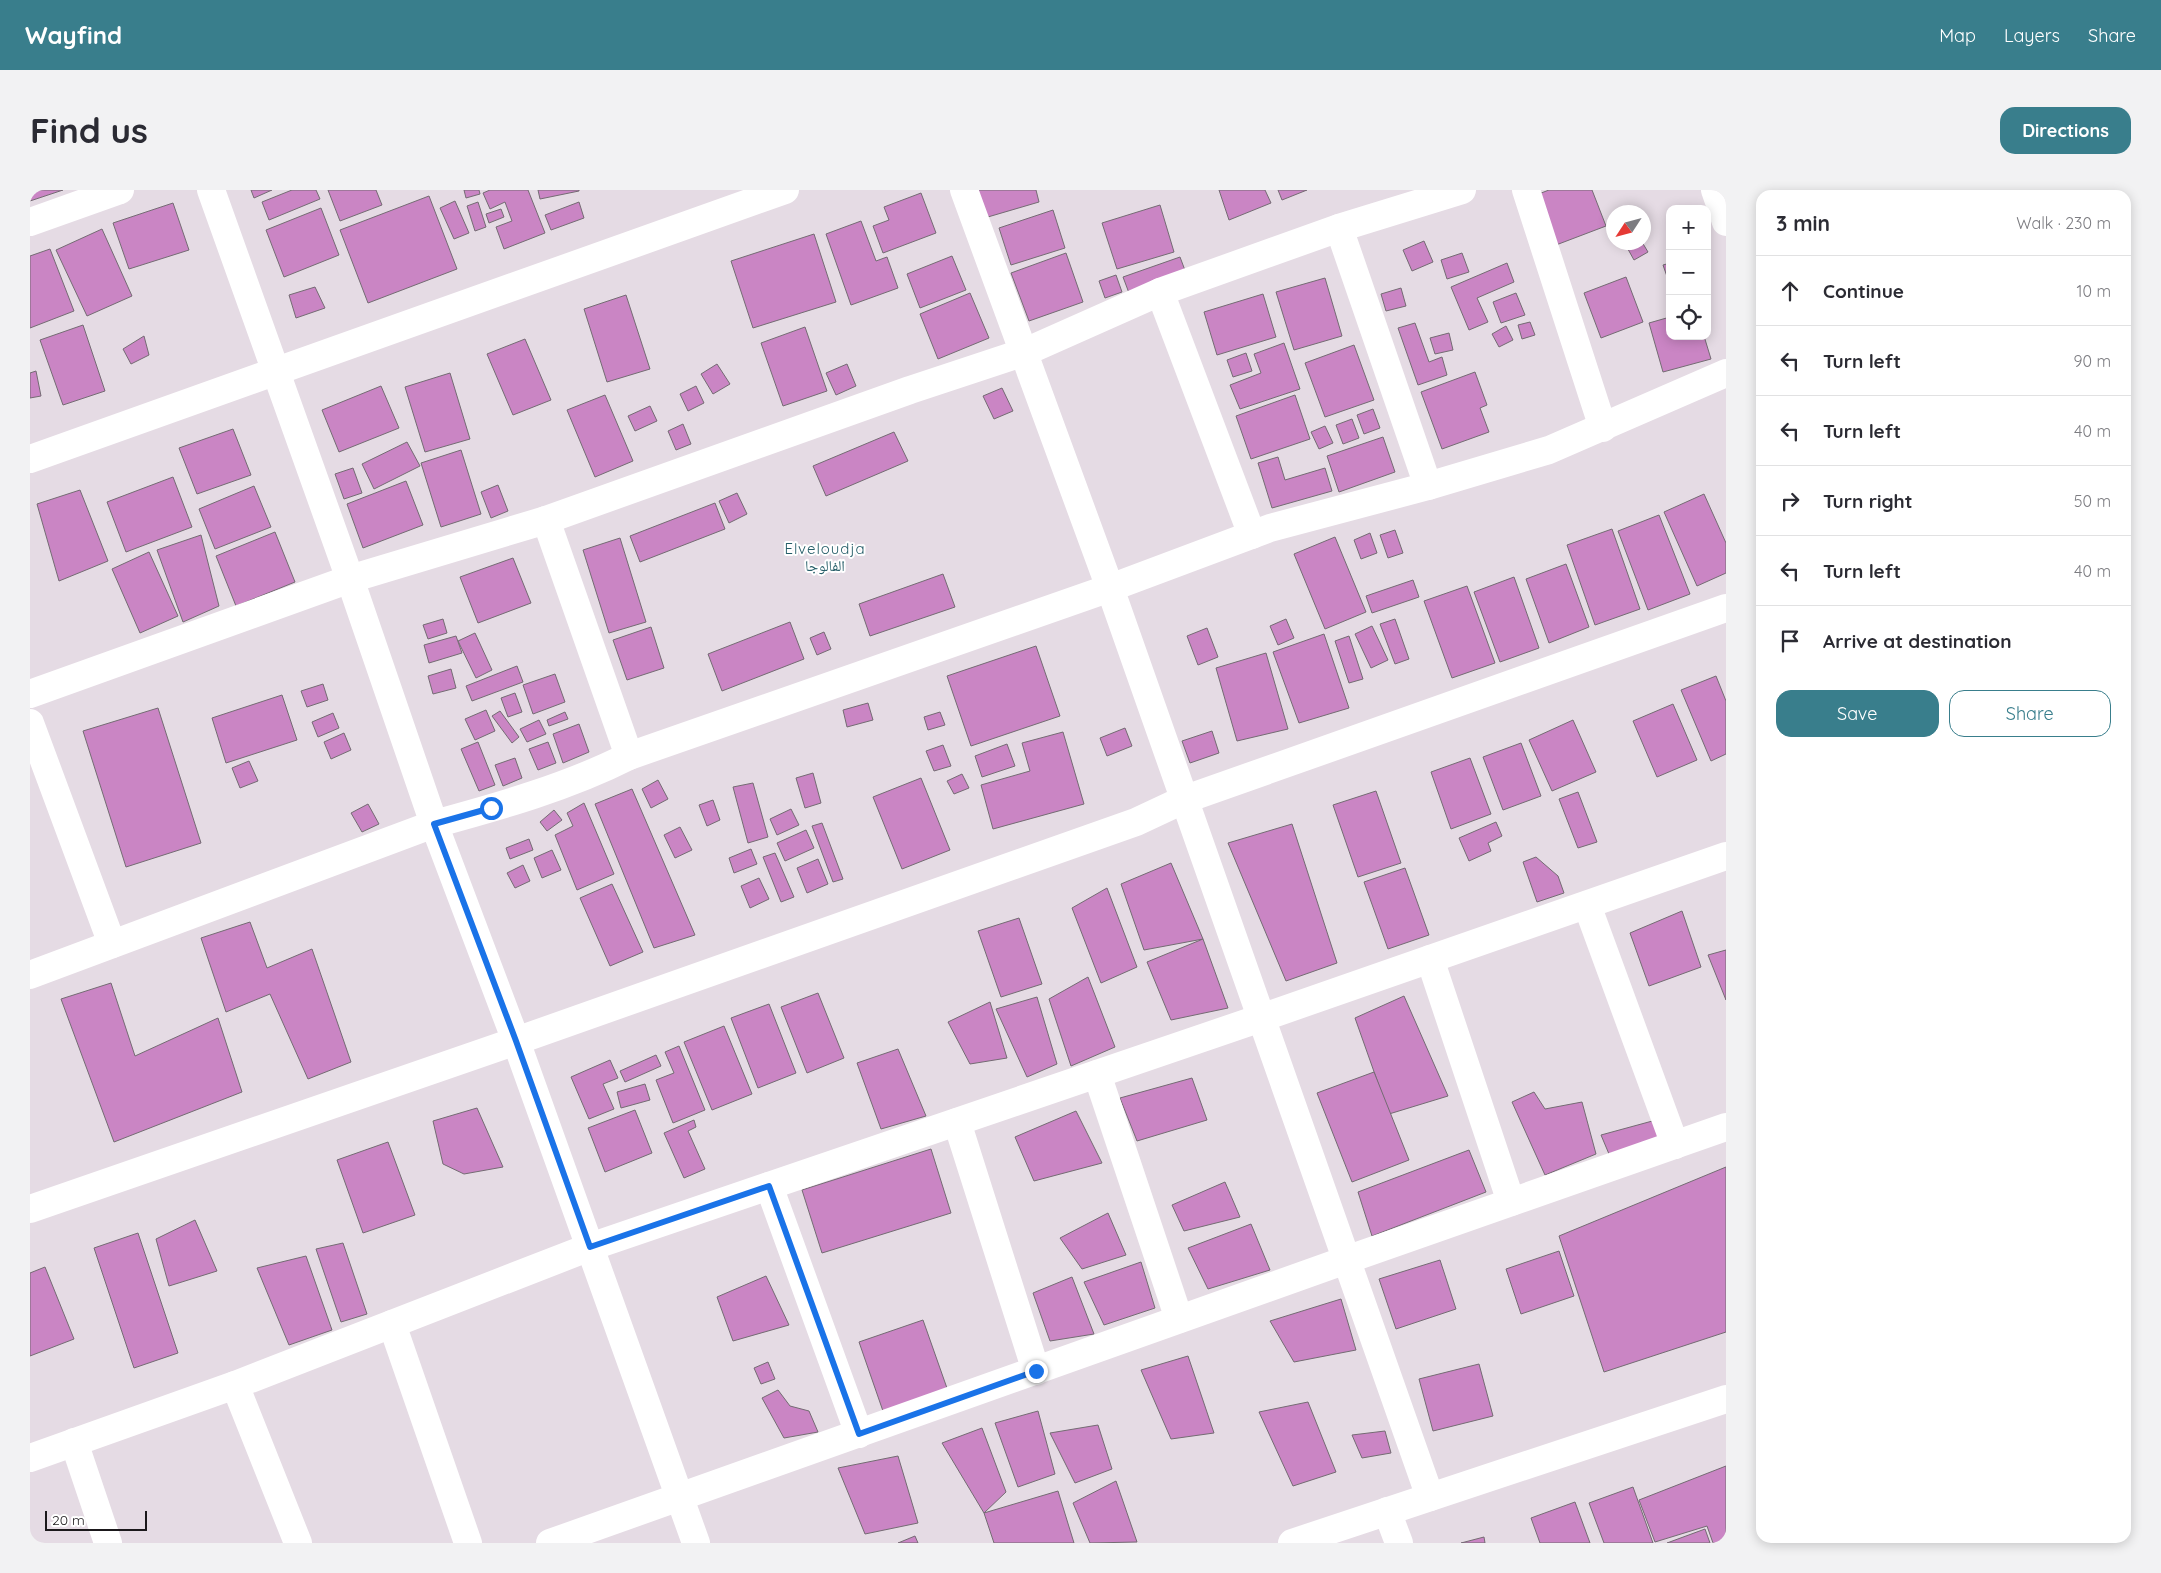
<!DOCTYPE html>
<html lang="en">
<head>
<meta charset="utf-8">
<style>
	:root { --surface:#fff; --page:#f2f2f3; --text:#2b2b33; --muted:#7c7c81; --line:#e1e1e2; --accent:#397e8c }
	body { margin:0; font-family:Quicksand,"Noto Naskh Arabic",sans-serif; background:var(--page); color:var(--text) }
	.controls { position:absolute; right:15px; top:15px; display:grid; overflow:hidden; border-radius:10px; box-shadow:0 2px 12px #0003 }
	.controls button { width:45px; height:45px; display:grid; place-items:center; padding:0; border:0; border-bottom:1px solid var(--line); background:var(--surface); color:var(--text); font:25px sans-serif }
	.compass { position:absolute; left:1576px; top:15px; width:45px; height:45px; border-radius:50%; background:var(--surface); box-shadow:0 2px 12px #0003; rotate:234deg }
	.scale { position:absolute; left:15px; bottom:12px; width:102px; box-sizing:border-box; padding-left:5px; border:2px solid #1b181b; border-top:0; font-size:14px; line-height:18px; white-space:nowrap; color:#1b181b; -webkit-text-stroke:4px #fff; paint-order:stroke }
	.stop { position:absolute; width:15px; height:15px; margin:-11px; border:4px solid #1a73e8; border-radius:50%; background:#fff }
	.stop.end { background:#1a73e8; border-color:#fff; box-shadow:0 1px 5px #0008 }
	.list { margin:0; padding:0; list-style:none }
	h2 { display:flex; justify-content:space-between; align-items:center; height:65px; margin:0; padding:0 20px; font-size:21px }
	h2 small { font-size:16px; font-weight:400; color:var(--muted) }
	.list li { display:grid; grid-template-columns:32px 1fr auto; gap:15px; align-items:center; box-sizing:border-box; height:70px; padding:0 20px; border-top:1px solid var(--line) }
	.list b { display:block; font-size:19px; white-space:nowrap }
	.list em { font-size:16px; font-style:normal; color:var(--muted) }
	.actions { display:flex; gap:10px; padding:15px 20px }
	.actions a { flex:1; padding:11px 0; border:1px solid var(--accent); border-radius:15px; text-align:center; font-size:18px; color:var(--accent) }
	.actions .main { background:var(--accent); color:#fff }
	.icon { flex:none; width:28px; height:28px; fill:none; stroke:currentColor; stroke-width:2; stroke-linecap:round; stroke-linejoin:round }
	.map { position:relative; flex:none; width:1696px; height:1353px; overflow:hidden; border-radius:15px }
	header { display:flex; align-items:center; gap:30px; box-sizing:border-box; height:70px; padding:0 25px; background:var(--accent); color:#fff }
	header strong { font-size:24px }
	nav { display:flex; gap:28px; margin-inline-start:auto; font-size:18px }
	.intro { display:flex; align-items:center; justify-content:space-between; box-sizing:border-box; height:120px; padding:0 30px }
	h1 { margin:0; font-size:35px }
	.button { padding:12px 22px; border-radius:15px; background:var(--accent); color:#fff; font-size:18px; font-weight:700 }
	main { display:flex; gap:30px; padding:0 30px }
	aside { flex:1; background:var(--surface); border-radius:15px; box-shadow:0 2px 12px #0003 }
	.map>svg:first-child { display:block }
	.building { fill:#ca85c4; stroke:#746b73 }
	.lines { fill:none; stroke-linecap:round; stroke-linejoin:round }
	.street { stroke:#fff; stroke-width:28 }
	.route { stroke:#1a73e8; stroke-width:6 }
	.labels { text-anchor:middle; stroke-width:4; stroke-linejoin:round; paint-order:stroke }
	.neighbourhood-label { font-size:15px; letter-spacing:1px; fill:#245c67; stroke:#fff }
</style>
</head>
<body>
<header>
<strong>Wayfind</strong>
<nav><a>Map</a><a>Layers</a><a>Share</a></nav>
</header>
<div class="intro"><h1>Find us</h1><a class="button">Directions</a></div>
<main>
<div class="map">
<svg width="1696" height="1353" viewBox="0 0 1696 1353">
	<rect width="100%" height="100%" fill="#e5dbe4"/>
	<g class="building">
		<path d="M0,0H33L0,11Z"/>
		<path d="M221,0H242L224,8Z"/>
		<path d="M262,0H286L290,9L239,30L232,12Z"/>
		<path d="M298,0H346L352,15L310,31Z"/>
		<path d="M434,0H449L450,4L436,8Z"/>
		<path d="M460,0H498L515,43L474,59L466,37L482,31L475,12L460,19L453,3Z"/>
		<path d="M508,0H549V1L510,9Z"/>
		<path d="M942,0H1006L1009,12L951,29Z"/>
		<path d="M1189,0H1235L1241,13L1199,30Z"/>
		<path d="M1248,0H1277L1252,10Z"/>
		<path d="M1519,0H1562L1576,36L1526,55L1506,5Z"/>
		<path d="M891,3L906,43L853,63L843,36L859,30L854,17Z"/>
		<path d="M399,6L427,79L338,113L310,40Z"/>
		<path d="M425,11L439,43L424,49L410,18Z"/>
		<path d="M448,12L456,37L445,41L437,16Z"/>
		<path d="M549,12L554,28L521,40L515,25Z"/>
		<path d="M143,13L159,60L99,79L83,33Z"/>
		<path d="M1130,15L1144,62L1087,79L1072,33Z"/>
		<path d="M291,18L309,65L254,87L236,40Z"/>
		<path d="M471,19L474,27L459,33L456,24Z"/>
		<path d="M1023,20L1035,58L981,75L969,38Z"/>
		<path d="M831,31L846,71L857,67L868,98L821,115L796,44Z"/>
		<path d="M72,39L102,106L57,126L26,60Z"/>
		<path d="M784,44L806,112L723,138L701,71Z"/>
		<path d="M1394,51L1403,72L1382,81L1373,60Z"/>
		<path d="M1594,52H1612L1618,62L1604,70Z"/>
		<path d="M20,59L44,121L0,138V66Z"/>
		<path d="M1036,63L1053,112L999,131L981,83Z"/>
		<path d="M1432,63L1439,82L1417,89L1411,70Z"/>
		<path d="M922,66L936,100L890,118L877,84Z"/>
		<path d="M1150,67L1156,83L1099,103L1093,87Z"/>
		<path d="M1477,73L1484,92L1447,108L1458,132L1439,140L1421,97Z"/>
		<path d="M1640,73V95L1633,75Z"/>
		<path d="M1086,85L1092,102L1075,108L1069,91Z"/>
		<path d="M1596,87L1613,132L1571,148L1554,103Z"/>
		<path d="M1295,88L1312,146L1264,160L1246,102Z"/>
		<path d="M285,97L295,118L266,128L259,105Z"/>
		<path d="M1371,98L1376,116L1356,121L1351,104Z"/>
		<path d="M940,103L959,148L908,169L890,124Z"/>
		<path d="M1486,103L1495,125L1471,133L1463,112Z"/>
		<path d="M1233,104L1246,147L1187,165L1174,122Z"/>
		<path d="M596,105L620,179L577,192L554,119Z"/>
		<path d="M1640,127V146H1674L1681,169L1633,182L1619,133Z"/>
		<path d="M1500,132L1505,145L1492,149L1488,135Z"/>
		<path d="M1385,133L1399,172L1412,167L1417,185L1388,195L1368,138Z"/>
		<path d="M53,135L75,201L33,215L10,150Z"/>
		<path d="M1476,136L1483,150L1469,157L1462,144Z"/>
		<path d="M775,137L797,201L753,216L731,153Z"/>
		<path d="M1419,143L1423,160L1405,164L1400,148Z"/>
		<path d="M114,146L119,165L101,174L93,159Z"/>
		<path d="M495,149L521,210L483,225L457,164Z"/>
		<path d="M1254,153L1270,199L1210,219L1200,195L1231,183L1224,164Z"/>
		<path d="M1324,155L1344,210L1295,227L1275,173Z"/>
		<path d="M1216,163L1222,181L1203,187L1197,170Z"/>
		<path d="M687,174L700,194L683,204L671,184Z"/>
		<path d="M817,174L826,196L806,205L796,183Z"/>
		<path d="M6,181L11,206L0,208V183Z"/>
		<path d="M1445,182L1457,215L1450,218L1459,242L1412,259L1391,202Z"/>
		<path d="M420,183L440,249L395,262L375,197Z"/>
		<path d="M351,196L369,238L309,262L292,220Z"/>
		<path d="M666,196L674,213L658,221L650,204Z"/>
		<path d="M972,198L983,221L964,229L953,206Z"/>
		<path d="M575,205L603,271L565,287L537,220Z"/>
		<path d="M1265,205L1280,249L1221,269L1206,226Z"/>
		<path d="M620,216L627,231L605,241L598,226Z"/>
		<path d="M1343,219L1350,238L1334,244L1327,225Z"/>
		<path d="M1322,229L1329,248L1313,254L1306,235Z"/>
		<path d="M653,234L661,254L646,260L638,241Z"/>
		<path d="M1295,236L1303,253L1289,259L1281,242Z"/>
		<path d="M203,239L221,285L167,304L149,258Z"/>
		<path d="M864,242L878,271L796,306L783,276Z"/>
		<path d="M1353,247L1365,282L1309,302L1297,266Z"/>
		<path d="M377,252L390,276L344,299L332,274Z"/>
		<path d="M431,260L451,324L411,337L391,273Z"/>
		<path d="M1248,267L1255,290L1295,278L1302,301L1242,318L1228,273Z"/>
		<path d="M323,278L332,303L314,309L305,284Z"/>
		<path d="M143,287L162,337L96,362L77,312Z"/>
		<path d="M376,291L393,335L333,358L317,314Z"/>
		<path d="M468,295L478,321L461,328L451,302Z"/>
		<path d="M224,296L241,337L185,359L169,319Z"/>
		<path d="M50,300L78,371L29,391L7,314Z"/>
		<path d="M707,303L717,324L699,333L689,311Z"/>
		<path d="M1674,304L1696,353V383L1667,396L1634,322Z"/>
		<path d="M685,313L695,339L610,372L600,346Z"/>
		<path d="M1629,325L1660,404L1618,420L1588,341Z"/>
		<path d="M1582,339L1610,419L1565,435L1537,355Z"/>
		<path d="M1365,340L1373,363L1358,368L1350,345Z"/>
		<path d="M245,342L265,392L206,416L186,366Z"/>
		<path d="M1340,343L1347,363L1331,369L1324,350Z"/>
		<path d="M171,345L189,416L153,432L127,360Z"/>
		<path d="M1305,347L1336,422L1295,439L1264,364Z"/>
		<path d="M590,348L616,432L579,443L553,360Z"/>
		<path d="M119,362L148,426L110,443L82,379Z"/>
		<path d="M483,368L501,413L448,433L430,387Z"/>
		<path d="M1536,374L1559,437L1519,453L1496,389Z"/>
		<path d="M913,384L925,417L840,446L829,414Z"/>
		<path d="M1484,387L1509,458L1470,472L1444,402Z"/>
		<path d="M1383,390L1389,407L1342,423L1336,406Z"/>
		<path d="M1437,396L1465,473L1422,488L1394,411Z"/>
		<path d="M413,429L417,443L398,449L393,435Z"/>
		<path d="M1256,429L1264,448L1248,455L1240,436Z"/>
		<path d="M1365,429L1379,469L1365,474L1350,434Z"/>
		<path d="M760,432L774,469L692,501L678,464Z"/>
		<path d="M1342,436L1358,470L1341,478L1325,444Z"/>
		<path d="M621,437L634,478L597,490L583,450Z"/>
		<path d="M1177,438L1188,467L1168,475L1157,446Z"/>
		<path d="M794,442L801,459L787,465L780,448Z"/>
		<path d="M445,443L462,480L446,488L428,451Z"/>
		<path d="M1294,444L1319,518L1269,533L1243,462Z"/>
		<path d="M426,446L432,463L399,473L394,455Z"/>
		<path d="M1319,446L1333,489L1319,493L1305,451Z"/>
		<path d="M1006,456L1030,526L941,556L917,486Z"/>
		<path d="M1236,463L1258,539L1207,551L1186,478Z"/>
		<path d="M487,476L493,492L442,511L436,496Z"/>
		<path d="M421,479L426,498L403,504L398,486Z"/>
		<path d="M525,484L535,512L503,524L493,495Z"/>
		<path d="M1686,486L1696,511V564L1681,571L1651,500Z"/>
		<path d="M293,494L298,510L277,517L271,501Z"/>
		<path d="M485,503L492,522L478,527L471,508Z"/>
		<path d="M252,505L267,550L196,573L182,528Z"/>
		<path d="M838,513L843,530L817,537L813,520Z"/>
		<path d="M1643,514L1667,570L1627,587L1603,531Z"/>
		<path d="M128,518L171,653L96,677L53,541Z"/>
		<path d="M456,520L465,541L445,550L435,529Z"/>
		<path d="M470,521L489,547L482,553L462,526Z"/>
		<path d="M535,522L538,529L519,536L517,530Z"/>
		<path d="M910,522L915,535L898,540L894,527Z"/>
		<path d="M303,523L309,538L288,547L282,532Z"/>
		<path d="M509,530L516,544L497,552L490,539Z"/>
		<path d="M1543,530L1566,582L1522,601L1499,550Z"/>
		<path d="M549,534L559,562L533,573L523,544Z"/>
		<path d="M1095,538L1102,556L1077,566L1070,548Z"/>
		<path d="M1182,541L1189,563L1160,573L1152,551Z"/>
		<path d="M1033,542L1054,614L963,639L951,595L1000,581L992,553Z"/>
		<path d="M314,543L321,560L301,569L294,552Z"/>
		<path d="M448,552L465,595L449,601L431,559Z"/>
		<path d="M518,552L526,573L508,580L499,559Z"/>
		<path d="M1491,553L1511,606L1473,620L1453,567Z"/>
		<path d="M977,554L985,576L952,587L945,566Z"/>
		<path d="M913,555L921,576L904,581L896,561Z"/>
		<path d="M485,568L492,588L473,596L465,575Z"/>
		<path d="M1440,568L1461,624L1421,639L1401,582Z"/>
		<path d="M219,571L228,591L210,598L202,578Z"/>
		<path d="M783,583L791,613L775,618L766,588Z"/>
		<path d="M932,584L939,598L924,604L917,591Z"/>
		<path d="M891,588L920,660L872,679L843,607Z"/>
		<path d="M628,590L638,609L621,618L612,599Z"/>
		<path d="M723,593L738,647L718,653L703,597Z"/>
		<path d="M602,599L665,745L624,758L565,614Z"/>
		<path d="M1346,601L1371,673L1328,687L1303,615Z"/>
		<path d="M1548,602L1567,652L1548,658L1529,609Z"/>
		<path d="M683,610L690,630L677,636L669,615Z"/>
		<path d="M554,613L584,684L547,700L525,645L543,636L537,623Z"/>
		<path d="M338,614L349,634L332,642L321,623Z"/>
		<path d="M761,619L769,635L747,645L740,629Z"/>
		<path d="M524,620L532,630L517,641L510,632Z"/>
		<path d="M1466,632L1472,646L1458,653L1461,661L1439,671L1429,648Z"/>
		<path d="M792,633L813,689L803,692L782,636Z"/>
		<path d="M1262,634L1307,773L1256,791L1198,653Z"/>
		<path d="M650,637L662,660L645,668L634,645Z"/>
		<path d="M776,640L784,658L755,671L747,653Z"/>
		<path d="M499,649L503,660L480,669L476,658Z"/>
		<path d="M721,659L727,674L704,683L699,668Z"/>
		<path d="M522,660L531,680L512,688L504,668Z"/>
		<path d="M745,663L764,707L751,712L733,667Z"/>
		<path d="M1506,667L1528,686L1534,703L1507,712L1493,672Z"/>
		<path d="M788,669L798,694L777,703L767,678Z"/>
		<path d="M1141,673L1173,749L1114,760L1091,694Z"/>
		<path d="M493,675L500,691L485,698L477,683Z"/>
		<path d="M1375,678L1399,745L1358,759L1334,692Z"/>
		<path d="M729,688L739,709L720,718L711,696Z"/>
		<path d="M582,694L613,762L580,776L550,708Z"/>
		<path d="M1077,698L1107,777L1071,793L1042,718Z"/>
		<path d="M1652,721L1671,777L1619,796L1600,743Z"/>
		<path d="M989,728L1012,794L971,807L948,741Z"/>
		<path d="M220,732L237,778L282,759L321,872L278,889L240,804L196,822L171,748Z"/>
		<path d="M1173,749L1198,818L1141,830L1117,772Z"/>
		<path d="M1696,760V810L1678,765Z"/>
		<path d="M1058,787L1085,857L1041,876L1019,809Z"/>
		<path d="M81,793L105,866L188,828L212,902L84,952L31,809Z"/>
		<path d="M788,803L814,868L777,883L751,817Z"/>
		<path d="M1374,806L1418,906L1359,924L1325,828Z"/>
		<path d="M1007,807L1027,874L997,887L966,819Z"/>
		<path d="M960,812L977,868L940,874L918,832Z"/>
		<path d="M739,814L766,883L728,898L701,828Z"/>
		<path d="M694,836L722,904L682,920L654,852Z"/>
		<path d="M649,856L675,920L643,933L626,890L644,883L635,862Z"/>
		<path d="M868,859L896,926L851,939L827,873Z"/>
		<path d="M626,865L631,876L595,892L590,881Z"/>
		<path d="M580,870L588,888L573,894L584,919L559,929L541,887Z"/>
		<path d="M1344,882L1379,970L1322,992L1287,903Z"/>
		<path d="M1162,888L1177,930L1107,951L1090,908Z"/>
		<path d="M615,894L620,910L591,918L587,902Z"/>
		<path d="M1504,902L1515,919L1552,912L1566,964L1515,985L1482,912Z"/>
		<path d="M447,918L473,977L434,984L413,974L403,931Z"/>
		<path d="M605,920L622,963L575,982L558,938Z"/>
		<path d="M1046,921L1072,973L1004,991L985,947Z"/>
		<path d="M664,930L666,937L658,941L675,979L654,988L634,943Z"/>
		<path d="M1626,930L1633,949L1579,964L1571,945Z"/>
		<path d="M358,952L385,1025L333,1043L307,970Z"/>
		<path d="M901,959L921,1023L792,1063L772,1000Z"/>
		<path d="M1439,960L1456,1002L1342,1046L1328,1002Z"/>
		<path d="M1696,977V1142L1574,1182L1529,1046Z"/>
		<path d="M1195,992L1210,1027L1154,1041L1142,1015Z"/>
		<path d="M1078,1023L1096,1065L1052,1079L1030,1048Z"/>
		<path d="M165,1030L187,1081L139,1096L126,1049Z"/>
		<path d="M1221,1034L1240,1080L1178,1099L1158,1058Z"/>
		<path d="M108,1043L148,1163L104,1178L64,1058Z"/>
		<path d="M313,1053L337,1124L311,1132L286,1059Z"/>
		<path d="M1529,1061L1544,1106L1491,1124L1476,1079Z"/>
		<path d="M276,1066L302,1140L259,1155L227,1078Z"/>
		<path d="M1410,1070L1426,1119L1366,1139L1349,1089Z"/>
		<path d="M1111,1072L1125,1118L1074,1135L1054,1092Z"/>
		<path d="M15,1077L44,1149L0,1166V1083Z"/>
		<path d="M736,1086L759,1135L703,1151L687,1107Z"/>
		<path d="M1042,1087L1064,1144L1020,1151L1003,1103Z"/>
		<path d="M1311,1109L1326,1160L1264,1172L1240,1131Z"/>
		<path d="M893,1130L918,1201L854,1224L829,1152Z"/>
		<path d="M1158,1166L1184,1243L1141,1249L1111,1180Z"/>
		<path d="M738,1172L745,1189L731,1194L724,1178Z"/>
		<path d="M1449,1174L1463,1226L1403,1241L1389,1189Z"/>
		<path d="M748,1200L760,1216L779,1221L788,1242L754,1248L732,1208Z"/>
		<path d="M1278,1212L1306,1282L1263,1296L1229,1222Z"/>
		<path d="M1008,1221L1025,1284L988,1297L965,1233Z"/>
		<path d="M1068,1235L1082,1279L1045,1293L1020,1243Z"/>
		<path d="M952,1238L976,1302L954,1323L912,1253Z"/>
		<path d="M1355,1241L1361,1263L1332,1268L1322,1245Z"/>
		<path d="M868,1266L888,1333L835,1344L808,1278Z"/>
		<path d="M1696,1276V1353H1683L1677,1336L1625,1352L1609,1310Z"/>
		<path d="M1086,1291L1107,1352L1060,1353L1043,1313Z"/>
		<path d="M1603,1297L1623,1353H1574L1559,1313Z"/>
		<path d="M1028,1301L1044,1353H964L954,1323Z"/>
		<path d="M1545,1312L1560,1353H1510L1501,1328Z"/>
		<path d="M1675,1339L1680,1353H1637Z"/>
		<path d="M885,1346L888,1353H868Z"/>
		<path d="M1454,1347L1455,1353H1431Z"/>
	</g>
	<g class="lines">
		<g class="street">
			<path d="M181,0L320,389L404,634L486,851L666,1353"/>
			<path d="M934,0L1080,398L1400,1307"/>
			<path d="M1496,0L1573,238"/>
			<path d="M1685,0L1696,32"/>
			<path d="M0,32L90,0"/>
			<path d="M1309,38L1398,296"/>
			<path d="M1130,102L1222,345"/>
			<path d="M0,269L755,0"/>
			<path d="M516,330L599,566"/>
			<path d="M0,504L320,389L516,330L880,200L995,162L1130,102L1309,38L1432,0"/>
			<path d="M0,533L82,754"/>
			<path d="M1557,715L1645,955"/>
			<path d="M1400,769L1481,1012"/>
			<path d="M0,785L404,634C470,616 538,597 599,566L1080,398L1240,338L1398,296L1519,260L1696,183"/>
			<path d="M1067,884L1149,1129"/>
			<path d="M927,932L1006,1181"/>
			<path d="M739,996L829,1244"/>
			<path d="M0,1019L486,851L1106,632L1153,610L1696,418"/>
			<path d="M362,1134L438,1353"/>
			<path d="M205,1195L268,1353"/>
			<path d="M44,1252L78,1353"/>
			<path d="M0,1268L205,1195L560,1057L1231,828L1696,666"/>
			<path d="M1357,1321L1369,1353"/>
			<path d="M520,1353L1316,1070L1696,937"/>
			<path d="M1262,1353L1696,1209"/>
		</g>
	</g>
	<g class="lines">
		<path class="route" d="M461,618L404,634L486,851L560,1057L739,996L829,1244L1006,1181"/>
	</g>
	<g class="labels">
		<g class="neighbourhood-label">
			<text x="795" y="364">Elveloudja<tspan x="795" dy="17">الفالوجا</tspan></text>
		</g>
	</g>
</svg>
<div class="controls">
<button>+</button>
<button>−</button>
<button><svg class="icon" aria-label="locate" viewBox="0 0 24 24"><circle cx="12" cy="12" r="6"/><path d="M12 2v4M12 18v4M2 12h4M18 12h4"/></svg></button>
</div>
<svg class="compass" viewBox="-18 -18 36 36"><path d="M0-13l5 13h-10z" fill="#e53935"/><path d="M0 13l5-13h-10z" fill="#7c7c81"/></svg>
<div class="scale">20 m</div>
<div class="stop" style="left:461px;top:618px"></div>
<div class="stop end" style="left:1006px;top:1181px"></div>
</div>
<aside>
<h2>3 min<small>Walk · 230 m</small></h2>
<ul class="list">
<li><svg class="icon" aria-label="ahead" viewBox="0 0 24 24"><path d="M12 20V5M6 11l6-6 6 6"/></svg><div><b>Continue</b></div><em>10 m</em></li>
<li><svg class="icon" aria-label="left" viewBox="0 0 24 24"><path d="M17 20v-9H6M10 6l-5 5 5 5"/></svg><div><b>Turn left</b></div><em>90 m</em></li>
<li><svg class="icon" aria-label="left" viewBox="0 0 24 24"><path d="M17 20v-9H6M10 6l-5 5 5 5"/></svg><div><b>Turn left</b></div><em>40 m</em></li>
<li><svg class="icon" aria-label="right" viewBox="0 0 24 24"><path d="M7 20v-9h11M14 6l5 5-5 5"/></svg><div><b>Turn right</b></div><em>50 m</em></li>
<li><svg class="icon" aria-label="left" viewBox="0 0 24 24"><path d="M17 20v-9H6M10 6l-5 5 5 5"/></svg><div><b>Turn left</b></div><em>40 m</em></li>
<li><svg class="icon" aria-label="arrive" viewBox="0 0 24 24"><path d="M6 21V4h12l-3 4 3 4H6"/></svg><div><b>Arrive at destination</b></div></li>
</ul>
<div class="actions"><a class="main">Save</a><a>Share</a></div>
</aside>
</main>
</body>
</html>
